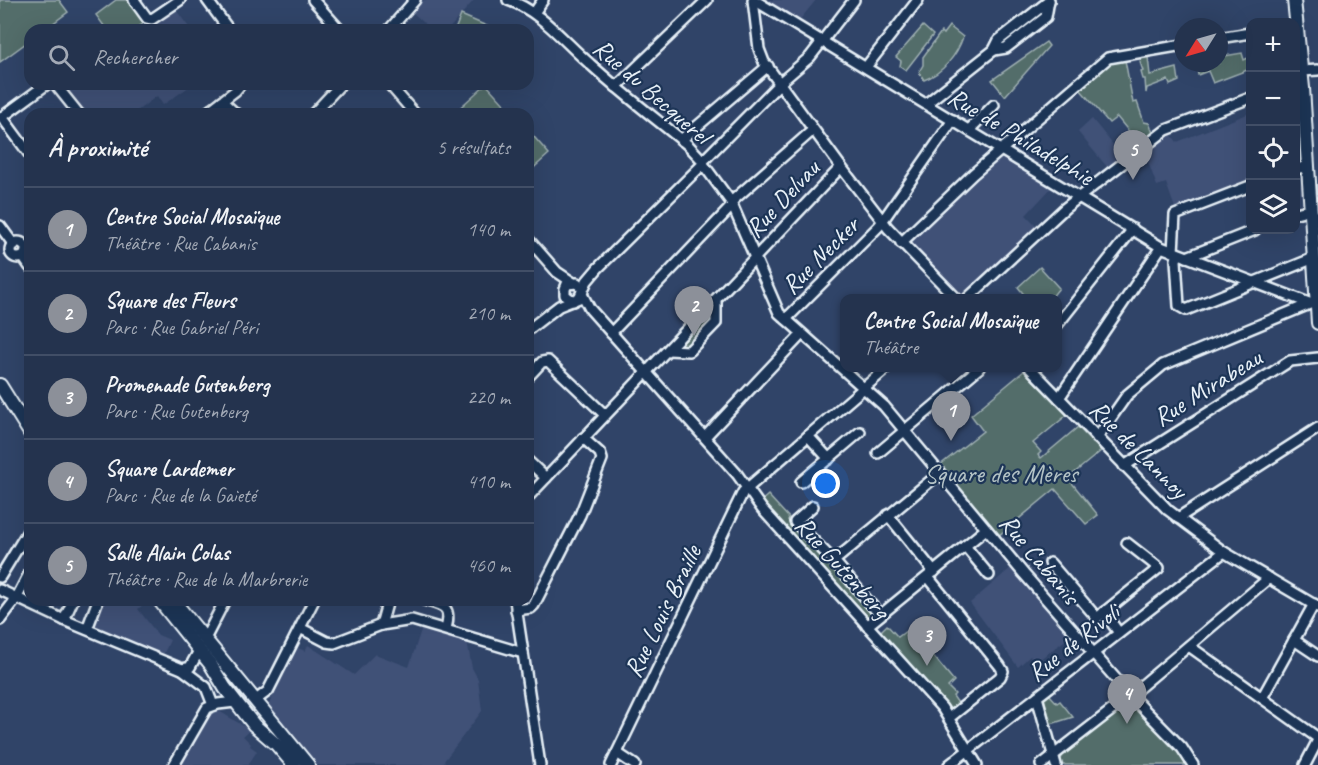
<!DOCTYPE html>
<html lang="fr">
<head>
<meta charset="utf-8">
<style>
	:root { --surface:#24334e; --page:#303f58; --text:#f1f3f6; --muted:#a3aab6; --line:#414e66; --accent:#8c9099 }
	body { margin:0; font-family:Caveat,sans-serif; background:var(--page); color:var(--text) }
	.controls { position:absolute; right:18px; top:18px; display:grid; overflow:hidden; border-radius:12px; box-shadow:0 6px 24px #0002 }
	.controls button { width:54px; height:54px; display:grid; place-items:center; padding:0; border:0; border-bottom:2px solid var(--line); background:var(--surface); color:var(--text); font:30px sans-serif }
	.compass { position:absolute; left:1174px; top:18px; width:54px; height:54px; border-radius:50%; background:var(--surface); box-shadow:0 6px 24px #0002; rotate:233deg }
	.you { position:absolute; left:826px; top:484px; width:21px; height:21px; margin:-15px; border:4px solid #fff; border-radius:50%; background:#1a73e8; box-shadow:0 0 0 9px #1a73e833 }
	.badge { display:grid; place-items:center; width:39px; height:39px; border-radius:50%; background:var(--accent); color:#fff; font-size:20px; font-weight:700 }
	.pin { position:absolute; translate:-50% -50px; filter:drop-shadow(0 2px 3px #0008) }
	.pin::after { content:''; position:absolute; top:32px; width:21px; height:18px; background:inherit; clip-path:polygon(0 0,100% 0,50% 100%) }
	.popup { position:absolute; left:840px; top:294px; width:222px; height:78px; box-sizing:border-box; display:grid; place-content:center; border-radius:12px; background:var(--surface); filter:drop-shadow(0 2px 4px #0005); font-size:20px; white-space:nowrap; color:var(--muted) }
	.popup b { font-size:22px; color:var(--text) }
	.popup::after { content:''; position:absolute; left:50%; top:100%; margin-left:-12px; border:12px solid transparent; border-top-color:var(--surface) }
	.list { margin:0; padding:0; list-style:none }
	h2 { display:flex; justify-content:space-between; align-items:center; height:78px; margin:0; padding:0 24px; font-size:26px }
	h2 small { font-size:20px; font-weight:400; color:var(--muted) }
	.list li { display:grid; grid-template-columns:39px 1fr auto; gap:18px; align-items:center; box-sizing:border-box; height:84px; padding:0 24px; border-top:2px solid var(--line) }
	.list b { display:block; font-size:22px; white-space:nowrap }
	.list p { margin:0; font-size:20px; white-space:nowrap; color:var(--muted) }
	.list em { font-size:20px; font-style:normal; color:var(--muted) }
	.icon { flex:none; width:33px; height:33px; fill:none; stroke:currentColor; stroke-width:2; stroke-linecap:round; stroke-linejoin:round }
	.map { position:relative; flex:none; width:1318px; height:765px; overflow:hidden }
	.search { position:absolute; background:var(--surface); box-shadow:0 6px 24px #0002; left:24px; top:24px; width:510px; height:66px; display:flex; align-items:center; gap:15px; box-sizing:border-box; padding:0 21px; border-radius:18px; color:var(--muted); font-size:22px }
	.panel { position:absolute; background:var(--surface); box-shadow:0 6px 24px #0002; left:24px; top:108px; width:510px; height:498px; border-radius:18px }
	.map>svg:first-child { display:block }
	.built { fill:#405177 }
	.green { fill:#536d6a; stroke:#9eafb1; stroke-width:1.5 }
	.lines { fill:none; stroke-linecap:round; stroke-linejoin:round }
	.minor-casing { stroke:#e8f1f8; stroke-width:14 }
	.major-casing { stroke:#e8f1f8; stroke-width:16 }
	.minor { stroke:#1d3557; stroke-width:9 }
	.major { stroke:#1d3557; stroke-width:12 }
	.labels { text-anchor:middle; stroke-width:4.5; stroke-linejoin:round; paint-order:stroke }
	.street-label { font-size:26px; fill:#e8f1f8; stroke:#1d3557 }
	.park-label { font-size:26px; fill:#b4c3c6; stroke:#1d3557 }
</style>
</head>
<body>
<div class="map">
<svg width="1318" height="765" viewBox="0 0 1318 765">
	<rect width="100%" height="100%" fill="#304468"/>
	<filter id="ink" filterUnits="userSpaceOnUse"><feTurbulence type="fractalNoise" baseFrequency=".0167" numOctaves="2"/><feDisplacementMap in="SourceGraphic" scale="12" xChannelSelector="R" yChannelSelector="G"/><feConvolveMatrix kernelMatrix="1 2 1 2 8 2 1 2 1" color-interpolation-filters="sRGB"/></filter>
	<g filter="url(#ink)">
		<g class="built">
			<path d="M423,0H474L448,30H432L412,12Z"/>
			<path d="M764,0H816L798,22Z"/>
			<path d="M176,10L191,30H150Z"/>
			<path d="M64,84H193L163,105L157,96L133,114H84L83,110Z"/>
			<path d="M1250,113V182L1175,208L1166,183L1157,186L1145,154L1171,134L1177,142Z"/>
			<path d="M1092,119L1123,157L1108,168L1078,132Z"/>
			<path d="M999,153L1053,186L1026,215L1038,227L963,295L908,241Z"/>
			<path d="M1012,567L1073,637L1069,641L1067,639L1036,662L1030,656L1018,667L970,603Z"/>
			<path d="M104,600H149L138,609L158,635L170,640L163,655L96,627L94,622Z"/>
			<path d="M422,627L467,641L472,668L478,679L482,711L444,761L447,765H315L269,708V704L298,648L305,651L308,645L354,675L375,654L409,667Z"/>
			<path d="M219,711L250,730L243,736L251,744L250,746L257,751L248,765H179L210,714Z"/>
		</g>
		<g class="green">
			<path d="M0,0H59L68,12L44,30H30V40L0,62Z"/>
			<path d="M116,0H127L144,23L134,30H107L96,15Z"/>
			<path d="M461,15L489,27L493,30H455Z"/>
			<path d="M923,26L933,35L906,70L900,66L901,61L896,57Z"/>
			<path d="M949,26L963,37C957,55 943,73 924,80L919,72L923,65V57L941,32L943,34Z"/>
			<path d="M1046,42L1049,46L1005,96L992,80Z"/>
			<path d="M1242,53L1244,60L1250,57V69L1213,83L1208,71L1198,75L1196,63H1219V57Z"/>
			<path d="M1148,57L1150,75L1177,68L1179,81L1170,85L1168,80L1147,88L1146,93L1145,79H1143L1141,72L1143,71L1140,62L1141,59Z"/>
			<path d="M1125,60L1133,103L1137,102L1144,122L1149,123L1153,133L1131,150L1127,145L1135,139L1117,117L1109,123L1080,89L1109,63Z"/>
			<path d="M486,84L513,114H453Z"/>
			<path d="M528,130L549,154L528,173Z"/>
			<path d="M1040,267L1059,288L1051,298H1025L1026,297L1018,287Z"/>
			<path d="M712,311L714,322L689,348L679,347Z"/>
			<path d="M1024,371L1067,415L1033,443L1041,452L1038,455L1041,458L1078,427L1101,451L1068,478L1098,515L1086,524L1055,489L998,536L940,465L983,431L971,415Z"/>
			<path d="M768,495L789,518L788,520L872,612L874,614L868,620L759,503Z"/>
			<path d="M887,625L898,637L906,631L909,634L915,628L933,649L930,652L954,681L948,687L955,694L953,696L958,703L950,709L880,632Z"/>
			<path d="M1049,694L1057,703L1060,701L1073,717L1051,724L1044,698Z"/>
			<path d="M1127,704H1132L1172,744L1188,765H1061L1060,761L1063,755Z"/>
		</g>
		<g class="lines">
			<defs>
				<g id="minor">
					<path d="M134,0L147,18L152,19L180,0"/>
					<path d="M207,0L229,30"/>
					<path d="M313,0L340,30"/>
					<path d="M508,0C541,11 564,42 590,64C622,93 656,119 689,146L703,161V164L731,202L779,313L884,406L1024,574L1130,695L1182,748L1193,765"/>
					<path d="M753,0L759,49L764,62L841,167L888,228L956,298"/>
					<path d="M754,0L1161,247L1309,303"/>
					<path d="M534,13L543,0"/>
					<path d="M389,30L415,0"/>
					<path d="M1219,38L1250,33"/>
					<path d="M994,50L1006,48L1046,17L1049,0"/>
					<path d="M866,67L918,0"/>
					<path d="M1302,71L1318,70"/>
					<path d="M55,84L79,114"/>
					<path d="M389,84L415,114"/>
					<path d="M616,87L707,0"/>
					<path d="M222,101L236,114"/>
					<path d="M927,103L994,50L999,40L1049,1"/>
					<path d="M205,114L235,91L241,84"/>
					<path d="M313,114L341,84"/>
					<path d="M969,130L994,105"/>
					<path d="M681,140L768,66"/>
					<path d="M30,155L2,117L47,84"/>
					<path d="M703,161L782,81L810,57L854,0"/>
					<path d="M1296,169L1308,166"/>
					<path d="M731,202L813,130"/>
					<path d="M1296,213L1311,209"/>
					<path d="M0,226L14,245"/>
					<path d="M528,239L557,272L572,282"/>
					<circle cx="18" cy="250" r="8"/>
					<path d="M901,243L973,174L1108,58L1183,45"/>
					<path d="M1173,252L1175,215L1250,186"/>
					<path d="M1178,254L1176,260L1179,306L1186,310L1314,258"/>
					<path d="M23,257L30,267"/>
					<path d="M1187,257L1255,230"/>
					<path d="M582,294L590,309L737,474L762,509L942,708L977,765"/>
					<path d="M968,298L1065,208L1166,130L1250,98"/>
					<path d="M573,301L565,295V289L567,284L577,283L581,287L583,291"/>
					<path d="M786,319L879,226L953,120"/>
					<path d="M1058,324L1133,229"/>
					<path d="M528,330L559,306L579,298L587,281L598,268L703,164"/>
					<path d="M611,333L732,206"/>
					<path d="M668,350L689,351L716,323V300"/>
					<path d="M1030,368L1168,510L1224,552L1318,607"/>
					<path d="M528,377L542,362L548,361L605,415"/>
					<path d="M1059,398L1161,247"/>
					<path d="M26,415L30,410"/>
					<path d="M808,436L829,459"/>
					<path d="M705,437L802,334"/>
					<path d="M1097,438L1127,395L1163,365L1312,303"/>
					<path d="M878,453L979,368"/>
					<path d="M528,461L546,478"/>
					<path d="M1124,466L1290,361L1318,358"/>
					<path d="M801,482L860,432"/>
					<path d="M528,497L841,167"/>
					<path d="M813,506L795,522L834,561L880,615"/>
					<path d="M888,515L934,572"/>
					<path d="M1178,518L1318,428"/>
					<path d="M965,546L989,575"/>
					<path d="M834,561L940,473"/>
					<path d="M1050,563L1097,618L1159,568L1127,543"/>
					<path d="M0,577L30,528"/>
					<path d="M928,577L1000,666L1003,671L1000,677L949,718"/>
					<path d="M0,590L64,620L182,669L206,687L213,705"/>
					<path d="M424,600C444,606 452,606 446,629"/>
					<path d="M515,600L540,765"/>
					<path d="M516,610L531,608L534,605L580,515L602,459L600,453L583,438"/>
					<path d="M1104,612L1119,633"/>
					<path d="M0,620L16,599L30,572"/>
					<path d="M64,620L73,600"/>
					<path d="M381,625L388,600"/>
					<path d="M867,626L986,529"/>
					<path d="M300,628L327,642L334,643L381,625L412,620L523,653"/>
					<path d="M87,629L98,600"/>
					<path d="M205,639L225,600"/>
					<path d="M1294,640L1318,656"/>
					<path d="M1189,646L1318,738"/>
					<path d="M182,669L190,667L200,649"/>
					<path d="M1037,697L1056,765"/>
					<path d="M1262,698L1314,604"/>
					<path d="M256,700L268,691L314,600"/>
					<path d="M617,753L635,765"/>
					<path d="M174,765L207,708L218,704L235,702"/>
					<path d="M611,765L743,492L887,368"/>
					<path d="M949,765L1224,552"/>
					<path d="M1041,765L1121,703L1269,578"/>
					<path d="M1305,765L1318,740"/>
				</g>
				<g id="major">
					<path d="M1294,0L1303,88L1318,323"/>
					<path d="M0,385L30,433"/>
					<path d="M159,600L211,665L225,688L254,725L277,745L294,765"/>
					<path d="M173,600L308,765"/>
				</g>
			</defs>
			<use href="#minor" class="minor-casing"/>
			<use href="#major" class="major-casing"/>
			<use href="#minor" class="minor"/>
			<use href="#major" class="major"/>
		</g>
	</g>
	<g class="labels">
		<g class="street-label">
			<text transform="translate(652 91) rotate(41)" y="9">Rue du Becquerel</text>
			<text transform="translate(1021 136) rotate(31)" y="9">Rue de Philadelphie</text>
			<text transform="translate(782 198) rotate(-47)" y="9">Rue Delvau</text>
			<text transform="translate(820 255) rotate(-45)" y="9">Rue Necker</text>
			<text transform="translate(1207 387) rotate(-32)" y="9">Rue Mirabeau</text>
			<text transform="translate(1139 449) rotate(45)" y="9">Rue de Lannoy</text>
			<text transform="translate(1040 559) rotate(50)" y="9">Rue Cabanis</text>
			<text transform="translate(843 567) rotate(48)" y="9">Rue Gutenberg</text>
			<text transform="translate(662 611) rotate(-64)" y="9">Rue Louis Braille</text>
			<text transform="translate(1073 642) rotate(-38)" y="9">Rue de Rivoli</text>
		</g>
		<g class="park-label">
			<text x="1001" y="482">Square des Mères</text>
		</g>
	</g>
</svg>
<div class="controls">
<button>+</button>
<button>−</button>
<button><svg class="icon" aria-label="locate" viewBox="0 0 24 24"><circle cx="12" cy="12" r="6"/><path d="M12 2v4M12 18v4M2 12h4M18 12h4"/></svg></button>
<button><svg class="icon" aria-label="layers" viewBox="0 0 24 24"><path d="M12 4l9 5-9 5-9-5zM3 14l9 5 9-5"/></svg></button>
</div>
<svg class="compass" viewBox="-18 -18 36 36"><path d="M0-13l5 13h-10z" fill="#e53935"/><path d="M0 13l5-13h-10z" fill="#a3aab6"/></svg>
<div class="you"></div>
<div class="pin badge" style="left:951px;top:441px">1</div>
<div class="popup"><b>Centre Social Mosaïque</b>Théâtre</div>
<div class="pin badge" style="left:694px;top:336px">2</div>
<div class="pin badge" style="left:927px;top:666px">3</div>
<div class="pin badge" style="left:1127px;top:724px">4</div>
<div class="pin badge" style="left:1133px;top:180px">5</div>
<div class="search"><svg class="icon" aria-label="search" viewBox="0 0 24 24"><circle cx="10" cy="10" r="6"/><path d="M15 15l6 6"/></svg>Rechercher</div>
<section class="panel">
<h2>À proximité<small>5 résultats</small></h2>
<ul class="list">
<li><span class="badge">1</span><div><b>Centre Social Mosaïque</b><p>Théâtre · Rue Cabanis</p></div><em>140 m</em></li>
<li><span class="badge">2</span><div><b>Square des Fleurs</b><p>Parc · Rue Gabriel Péri</p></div><em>210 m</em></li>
<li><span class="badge">3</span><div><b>Promenade Gutenberg</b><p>Parc · Rue Gutenberg</p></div><em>220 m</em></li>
<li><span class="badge">4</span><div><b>Square Lardemer</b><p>Parc · Rue de la Gaieté</p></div><em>410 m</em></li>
<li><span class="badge">5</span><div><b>Salle Alain Colas</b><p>Théâtre · Rue de la Marbrerie</p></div><em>460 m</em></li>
</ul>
</section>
</div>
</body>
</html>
